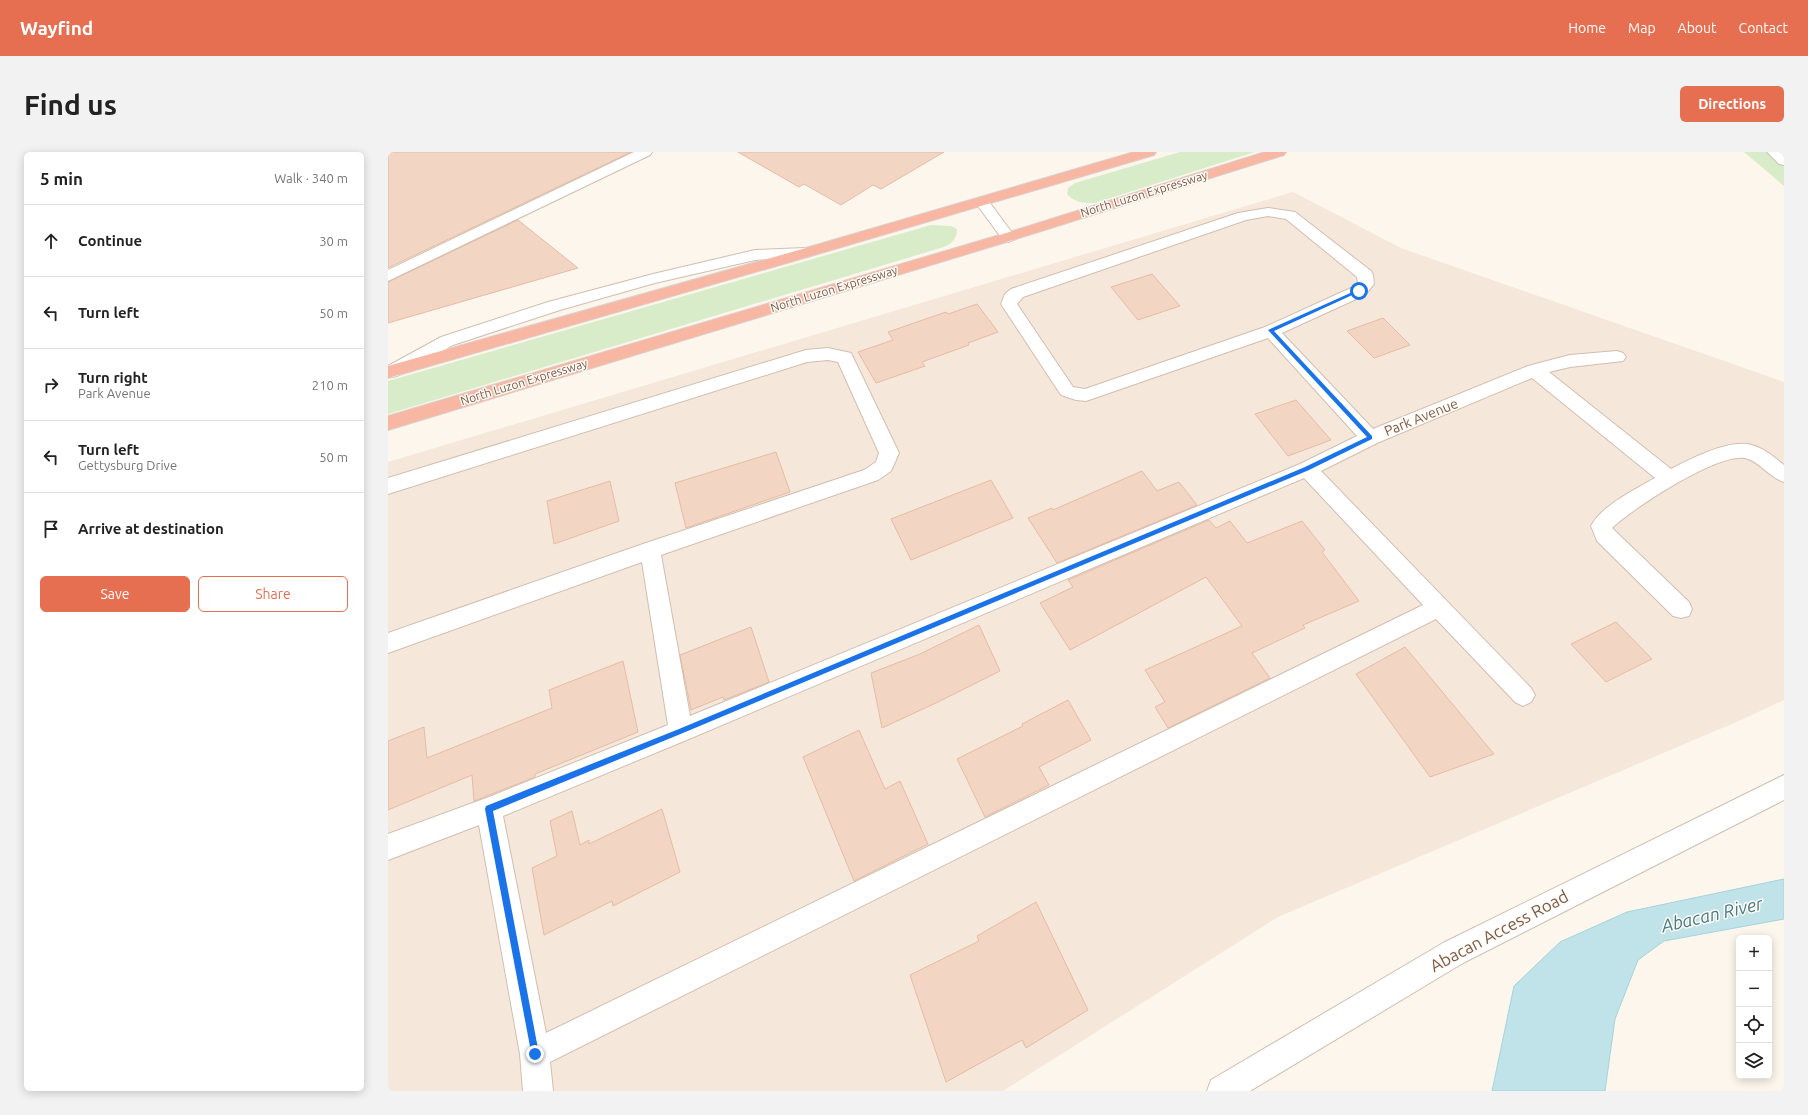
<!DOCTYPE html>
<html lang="en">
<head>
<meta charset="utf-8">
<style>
	:root { --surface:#fff; --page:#f2f2f2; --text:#222; --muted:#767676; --line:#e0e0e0; --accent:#e76f51 }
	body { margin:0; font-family:Ubuntu,sans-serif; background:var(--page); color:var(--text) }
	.controls { position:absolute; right:12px; bottom:12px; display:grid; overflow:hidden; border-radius:6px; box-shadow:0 2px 10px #0003 }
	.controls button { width:36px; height:36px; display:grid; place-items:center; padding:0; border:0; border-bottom:1px solid var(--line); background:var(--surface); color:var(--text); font:20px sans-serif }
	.stop { position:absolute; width:12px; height:12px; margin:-9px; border:3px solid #1a73e8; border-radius:50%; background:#fff }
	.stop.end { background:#1a73e8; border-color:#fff; box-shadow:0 1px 4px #0008 }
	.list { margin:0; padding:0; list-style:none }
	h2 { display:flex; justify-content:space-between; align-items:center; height:52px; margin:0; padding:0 16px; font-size:17px }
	h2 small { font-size:13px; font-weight:400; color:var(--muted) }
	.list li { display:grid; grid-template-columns:26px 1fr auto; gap:12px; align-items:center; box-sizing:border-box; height:72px; padding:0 16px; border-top:1px solid var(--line) }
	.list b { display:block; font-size:15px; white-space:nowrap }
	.list p { margin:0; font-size:13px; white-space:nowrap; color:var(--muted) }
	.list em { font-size:13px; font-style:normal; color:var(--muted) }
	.actions { display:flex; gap:8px; padding:12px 16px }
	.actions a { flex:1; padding:9px 0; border:1px solid var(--accent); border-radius:6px; text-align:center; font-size:14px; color:var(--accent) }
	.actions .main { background:var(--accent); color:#fff }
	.icon { flex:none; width:22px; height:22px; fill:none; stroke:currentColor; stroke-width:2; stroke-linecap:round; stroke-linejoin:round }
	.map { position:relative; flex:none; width:1396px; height:939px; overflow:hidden; border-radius:6px }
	header { display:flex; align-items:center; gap:24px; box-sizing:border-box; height:56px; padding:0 20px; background:var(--accent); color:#fff }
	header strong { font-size:19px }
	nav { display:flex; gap:22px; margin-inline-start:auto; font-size:14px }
	.intro { display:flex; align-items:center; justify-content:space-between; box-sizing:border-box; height:96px; padding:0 24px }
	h1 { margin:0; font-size:28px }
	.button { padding:10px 18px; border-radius:6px; background:var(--accent); color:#fff; font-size:14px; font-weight:700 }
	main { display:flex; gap:24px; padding:0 24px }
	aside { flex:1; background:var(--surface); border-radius:6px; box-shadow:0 2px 10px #0003 }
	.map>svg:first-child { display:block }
	.residential { fill:#f5e8da }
	.green { fill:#d8ecc9 }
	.water { fill:#bfe3e8; stroke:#a5d3da }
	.building { fill:#f3d5c3; stroke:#e6bba3 }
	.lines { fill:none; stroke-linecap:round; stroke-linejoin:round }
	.minor-casing { stroke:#d1beb0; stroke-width:2 }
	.highway-casing { stroke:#dad1cd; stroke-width:2 }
	.minor { fill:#fff; fill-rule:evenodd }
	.highway { fill:#f7b7a3; fill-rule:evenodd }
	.route { fill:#1a73e8 }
	.labels { text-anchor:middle; stroke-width:3; stroke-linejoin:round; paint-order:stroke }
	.far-street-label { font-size:12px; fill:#7a5c4d; stroke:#fffaf3 }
	.street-label { font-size:14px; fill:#7a5c4d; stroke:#fffaf3 }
	.near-street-label { font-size:17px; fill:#7a5c4d; stroke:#fffaf3 }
	.near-water-label { font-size:18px; font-style:italic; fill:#437c86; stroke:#fffaf3 }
</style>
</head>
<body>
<header>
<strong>Wayfind</strong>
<nav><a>Home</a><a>Map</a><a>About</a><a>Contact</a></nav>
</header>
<div class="intro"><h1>Find us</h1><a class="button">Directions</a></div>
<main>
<aside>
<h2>5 min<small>Walk · 340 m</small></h2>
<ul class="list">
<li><svg class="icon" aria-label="ahead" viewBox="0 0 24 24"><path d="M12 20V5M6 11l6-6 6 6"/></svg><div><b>Continue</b></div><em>30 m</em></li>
<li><svg class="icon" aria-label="left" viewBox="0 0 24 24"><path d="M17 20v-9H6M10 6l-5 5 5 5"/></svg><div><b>Turn left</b></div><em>50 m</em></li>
<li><svg class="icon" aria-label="right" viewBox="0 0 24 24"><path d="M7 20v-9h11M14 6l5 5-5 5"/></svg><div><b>Turn right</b><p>Park Avenue</p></div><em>210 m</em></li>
<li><svg class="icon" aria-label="left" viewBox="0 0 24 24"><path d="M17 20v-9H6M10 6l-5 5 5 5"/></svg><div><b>Turn left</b><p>Gettysburg Drive</p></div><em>50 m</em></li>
<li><svg class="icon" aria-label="arrive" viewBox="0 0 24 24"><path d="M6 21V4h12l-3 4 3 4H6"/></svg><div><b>Arrive at destination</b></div></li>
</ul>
<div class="actions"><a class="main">Save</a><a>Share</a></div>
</aside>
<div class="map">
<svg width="1396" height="939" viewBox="0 0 1396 939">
	<rect width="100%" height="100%" fill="#fdf6ec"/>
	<path class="residential" d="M905,40L1013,96L1396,230V548L1353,568L890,765L615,939H0V310Z"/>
	<g class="green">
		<path d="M792,0H867L707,51C695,51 687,51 679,42L680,36L687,31Z"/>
		<path d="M1356,0H1396V34Z"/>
		<path d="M543,73L563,74L569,77C569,87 564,91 556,95L0,262V229Z"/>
	</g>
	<path class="water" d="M1396,727V767L1276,789L1250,808L1227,867L1217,939H1104L1126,834L1172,790L1239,760Z"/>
	<g class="building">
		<path d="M0,0H243L0,116Z"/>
		<path d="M350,0H556L493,37L485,33L453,53L416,32L411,35Z"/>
		<path d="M130,68L190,116L0,171V130Z"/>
		<path d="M764,122L792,154L750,168L723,135Z"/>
		<path d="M589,152L610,180L580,191L581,193L534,210L537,214L488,231L470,200L505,188L500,180L558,160L560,162Z"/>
		<path d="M995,166L1022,193L986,206L959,179Z"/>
		<path d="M908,248L943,288L900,304L867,262Z"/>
		<path d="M388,300L402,340L298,376L287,331Z"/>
		<path d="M754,319L769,339L791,330L809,353L669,411L640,366L664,356L665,358Z"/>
		<path d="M603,328L625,366L523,408L503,367Z"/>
		<path d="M222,329L231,369L166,392L159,349Z"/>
		<path d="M821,368L828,376L842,369L859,391L914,369L937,398L934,400L971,449L915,473L917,476L864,501L882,526L780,576L767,555L777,550L757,518L854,474L818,425L682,498L652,451L685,435L680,428Z"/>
		<path d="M1228,470L1264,507L1218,530L1183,492Z"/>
		<path d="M591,473L612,519L550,550L494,576L483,521L532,502Z"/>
		<path d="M363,475L381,530L336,548L335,545L303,558L292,503Z"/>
		<path d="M1017,495L1106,602L1042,625L968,522Z"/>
		<path d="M235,509L250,580L147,622V625L86,649L84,623L0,658V589L36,575L39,606L164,556L161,538Z"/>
		<path d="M680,548L703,588L651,615L661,633L597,665L569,607L635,574L634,572Z"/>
		<path d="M471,578L497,637L512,629L540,692L466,729L415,605Z"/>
		<path d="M274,657L292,720L225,754L224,749L156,783L144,716L169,704L162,669L184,659L192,693L201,688V692Z"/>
		<path d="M648,750L700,858L638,896L634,888L558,930L522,823L591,789L589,784Z"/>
	</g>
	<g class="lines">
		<defs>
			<g id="minor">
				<path d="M246,0H264L262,3L0,129V118Z"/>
				<path d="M1379,0H1394L1396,2V13L1391,12Z"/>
				<path d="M594,46L599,47L625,82L628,85L625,88L620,90L615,88L587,50L589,47Z"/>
				<path d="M880,56L907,60L983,119L985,123L986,132L977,143L894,181L985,277L1140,214L1182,203L1229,199L1235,201L1238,205L1235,209L1182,215L1161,220L1283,317C1302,307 1337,289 1359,292C1373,294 1385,304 1396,313V330C1382,326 1371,309 1357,306C1329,301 1245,356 1224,376L1301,450L1304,457L1301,464L1293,466L1285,464L1209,389L1203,374C1213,354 1248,337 1267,326L1144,226L989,291L933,319L1143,536L1147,543L1143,550L1135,554L1127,550L1048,467L162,910L165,939H135L132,902L91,673L0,708V682L101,645L280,573L254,410L0,501V481L255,392L476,318L488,310L491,301L450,210L440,208L419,210L0,342V326L418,198L440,196L463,201L511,301L503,319L490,328L273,403L302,564L912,312L969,284L880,186L698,249L688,248L673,243L613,152L617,142L623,137L850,61ZM880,64L898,67L969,125L970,131L965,135L877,175L697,237L685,235L629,152L635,145L858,68ZM916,326L1035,453L158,881L115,664L301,587Z"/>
				<path d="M417,96L423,98L425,101L423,104L367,108L267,131L172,158L65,193L11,223L5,225L0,224V214L53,185L160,150L265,122L367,98Z"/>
				<path d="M1396,623V648L1075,811L862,939H819L823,928L1055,791Z"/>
			</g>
			<g id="highway">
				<path d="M746,0H768L766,3L423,104L0,226V214L411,98Z"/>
				<path d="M877,0H898L896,3L625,88L0,278V264L615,82Z"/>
			</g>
		</defs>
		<use href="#minor" class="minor-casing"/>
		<use href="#highway" class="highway-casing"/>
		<use href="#minor" class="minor"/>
		<use href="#highway" class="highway"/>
	</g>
	<path class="route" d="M969,138L973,139L886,179L984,284V287L921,318L295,581L105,659L151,902L150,905L147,906L144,905L97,657L98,654L291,577L917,315L979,285L880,178Z"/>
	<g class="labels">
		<g class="far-street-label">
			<text transform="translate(756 42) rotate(-17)" y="4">North Luzon Expressway</text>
			<text transform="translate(446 137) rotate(-17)" y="4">North Luzon Expressway</text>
			<text transform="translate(136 230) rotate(-17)" y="4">North Luzon Expressway</text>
		</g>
		<g class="street-label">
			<text transform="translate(1033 265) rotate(-22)" y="5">Park Avenue</text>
		</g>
		<g class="near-street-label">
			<text transform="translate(1111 779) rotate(-28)" y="6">Abacan Access Road</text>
		</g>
		<g class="near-water-label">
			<text transform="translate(1324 763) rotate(-13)" y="6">Abacan River</text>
		</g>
	</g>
</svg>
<div class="controls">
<button>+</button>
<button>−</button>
<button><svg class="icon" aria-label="locate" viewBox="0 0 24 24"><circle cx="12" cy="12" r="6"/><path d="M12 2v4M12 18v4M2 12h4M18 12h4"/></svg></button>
<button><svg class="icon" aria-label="layers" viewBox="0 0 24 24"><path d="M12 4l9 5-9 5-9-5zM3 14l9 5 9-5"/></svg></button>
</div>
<div class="stop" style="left:971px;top:139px"></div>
<div class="stop end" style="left:147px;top:902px"></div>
</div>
</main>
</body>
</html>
